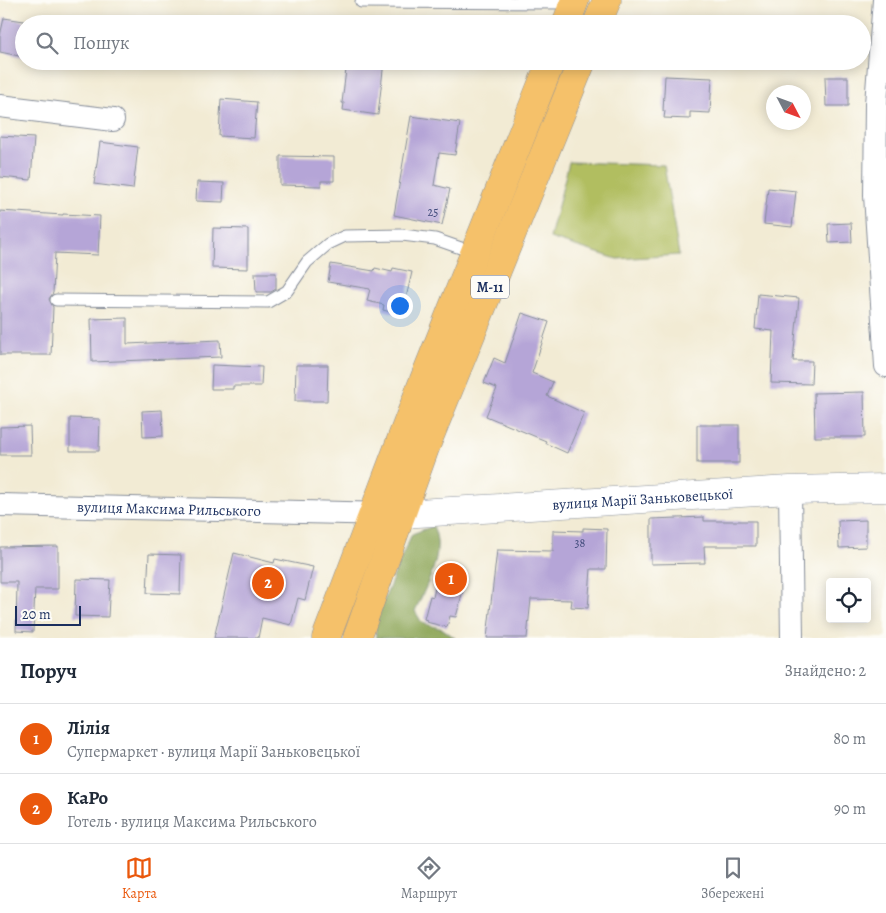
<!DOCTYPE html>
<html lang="uk">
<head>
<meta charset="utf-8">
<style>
	:root { --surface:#fff; --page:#f6f6f7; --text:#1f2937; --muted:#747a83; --line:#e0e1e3; --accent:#ea580c }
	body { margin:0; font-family:Alegreya,serif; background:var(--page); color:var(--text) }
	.controls { position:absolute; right:15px; bottom:15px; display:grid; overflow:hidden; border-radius:5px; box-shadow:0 2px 12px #0003 }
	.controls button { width:45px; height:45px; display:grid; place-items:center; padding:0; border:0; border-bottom:1px solid var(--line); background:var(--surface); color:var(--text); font:25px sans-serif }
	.compass { position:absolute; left:766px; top:85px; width:45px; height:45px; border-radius:50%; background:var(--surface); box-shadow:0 2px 12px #0003; rotate:131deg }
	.scale { position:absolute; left:15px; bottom:12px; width:66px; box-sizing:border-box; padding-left:5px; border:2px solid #1b2f5e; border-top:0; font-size:14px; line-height:18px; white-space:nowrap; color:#1b2f5e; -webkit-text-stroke:4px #fdfcf7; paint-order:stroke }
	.you { position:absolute; left:399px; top:305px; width:18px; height:18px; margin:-12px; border:4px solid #fff; border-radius:50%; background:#1a73e8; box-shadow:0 0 0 8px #1a73e833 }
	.badge { display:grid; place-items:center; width:32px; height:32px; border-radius:50%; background:var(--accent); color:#fff; font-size:16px; font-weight:700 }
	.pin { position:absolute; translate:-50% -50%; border:2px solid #fff; box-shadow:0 1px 5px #0006 }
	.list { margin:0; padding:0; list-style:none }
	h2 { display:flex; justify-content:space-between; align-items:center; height:65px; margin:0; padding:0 20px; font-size:21px }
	h2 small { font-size:16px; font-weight:400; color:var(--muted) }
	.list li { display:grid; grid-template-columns:32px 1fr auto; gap:15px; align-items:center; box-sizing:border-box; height:70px; padding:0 20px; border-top:1px solid var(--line) }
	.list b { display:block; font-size:19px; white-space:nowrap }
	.list p { margin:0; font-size:16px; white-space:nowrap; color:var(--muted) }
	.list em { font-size:16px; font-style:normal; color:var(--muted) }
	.icon { flex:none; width:28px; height:28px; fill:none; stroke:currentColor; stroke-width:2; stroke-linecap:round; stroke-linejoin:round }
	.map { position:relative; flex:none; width:886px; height:638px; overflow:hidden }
	.search { position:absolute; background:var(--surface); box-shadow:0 2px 12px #0003; left:15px; right:15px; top:15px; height:55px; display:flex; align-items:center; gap:12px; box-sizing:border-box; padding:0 18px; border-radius:28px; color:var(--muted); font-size:19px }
	.sheet { height:205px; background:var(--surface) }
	nav { display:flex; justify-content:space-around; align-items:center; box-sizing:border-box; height:70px; border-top:1px solid var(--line); background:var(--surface); font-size:14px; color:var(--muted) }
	nav a { display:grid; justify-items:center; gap:2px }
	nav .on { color:var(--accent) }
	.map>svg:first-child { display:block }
	.green { fill:#b1be60; stroke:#66765f }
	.forest { fill:#8ca556; stroke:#546a5a }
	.building { fill:#b5a5d7 }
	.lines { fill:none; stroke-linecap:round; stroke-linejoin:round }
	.service-casing { stroke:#868d99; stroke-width:13 }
	.minor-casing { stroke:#868d99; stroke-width:24 }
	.tertiary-casing { stroke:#868d99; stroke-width:29 }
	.trunk-casing { stroke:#868d99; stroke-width:29 }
	.service { stroke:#fff; stroke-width:11 }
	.minor { stroke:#fff; stroke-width:22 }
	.tertiary { stroke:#fff; stroke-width:28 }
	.trunk { stroke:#f5c16b; stroke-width:28 }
	.labels { text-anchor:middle; stroke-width:4.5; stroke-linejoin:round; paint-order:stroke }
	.number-label { font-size:12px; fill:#424c7c }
	.shield { fill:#fdfcf7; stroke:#5f6c8c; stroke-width:1 }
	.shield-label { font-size:14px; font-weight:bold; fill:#1b2f5e }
	.street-label { font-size:15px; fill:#1b2f5e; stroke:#fdfcf7 }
</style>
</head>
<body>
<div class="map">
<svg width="886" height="638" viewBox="0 0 886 638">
	<rect width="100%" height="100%" fill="#fdfcf7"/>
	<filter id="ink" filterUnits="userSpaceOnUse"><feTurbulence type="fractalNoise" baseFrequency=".02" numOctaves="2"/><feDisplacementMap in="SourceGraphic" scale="10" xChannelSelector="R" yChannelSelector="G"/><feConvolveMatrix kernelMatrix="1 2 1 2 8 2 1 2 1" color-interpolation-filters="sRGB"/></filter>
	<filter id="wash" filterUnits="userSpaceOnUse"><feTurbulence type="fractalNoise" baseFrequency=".0096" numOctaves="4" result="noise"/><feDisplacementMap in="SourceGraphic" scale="20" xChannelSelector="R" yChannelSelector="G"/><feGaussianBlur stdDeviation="1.12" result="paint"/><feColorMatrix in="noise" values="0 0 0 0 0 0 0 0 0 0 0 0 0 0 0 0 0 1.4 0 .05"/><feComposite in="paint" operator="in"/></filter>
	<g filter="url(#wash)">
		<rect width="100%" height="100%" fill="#f2ebd4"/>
		<path class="green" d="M569,162L664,165L679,255L617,259L550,238Z"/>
		<path class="forest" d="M433,526C446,553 426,586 415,611L422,623L443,629L455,638H376L375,623L400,560L412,534Z"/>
		<g id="blocks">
			<g class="building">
				<path d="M4,18L24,21V57L0,52V36Z"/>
				<path d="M347,61H384L378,115L343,110L344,103H342Z"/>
				<path d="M665,76L712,78L710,113L690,112V119L664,118L665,111H663Z"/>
				<path d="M825,77H848V106H826Z"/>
				<path d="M221,99L257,102L254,138L219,136Z"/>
				<path d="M411,116L460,123L455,155L439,153L434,185L450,189L442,225L394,215Z"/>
				<path d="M0,136L34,138L31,180L0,177Z"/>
				<path d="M100,142L138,147L133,189L94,184Z"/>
				<path d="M280,156L334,157V181H321V186L280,185Z"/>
				<path d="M197,182L224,183L223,202L196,201Z"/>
				<path d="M768,188L796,191L792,227L764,224Z"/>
				<path d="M0,211L63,215V214L100,216L98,255L55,253L53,293L49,299L53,307L51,355H0Z"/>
				<path d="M851,223L852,242L829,243L828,224Z"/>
				<path d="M213,228L248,229V269L212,268Z"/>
				<path d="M331,264L374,271L375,268L392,272L393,268L412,272L402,315L383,310L384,305L367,301L370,289L328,282Z"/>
				<path d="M255,273H276V289L271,292H256Z"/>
				<path d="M758,294L799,298L793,361H812L811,384L771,383L773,331L755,329Z"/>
				<path d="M522,313L549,322L532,373L553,382L547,396L584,413L567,453L545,443L546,441L486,416L497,388L484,383L494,358L505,363Z"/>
				<path d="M127,318V344L220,340L221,357L92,362L91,319Z"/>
				<path d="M212,365L262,367L261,386H233V389H211Z"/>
				<path d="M296,365H328L327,401H295Z"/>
				<path d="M864,392L865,437H815L814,393Z"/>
				<path d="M162,410L163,436L143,437L142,411Z"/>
				<path d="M70,418L100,419L99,451H70Z"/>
				<rect x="697" y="425" width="42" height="38"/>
				<path d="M30,426L31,455H0V427Z"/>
				<path d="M704,517V521H756V546H704L705,563L651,564V519Z"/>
				<path d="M866,520V547L839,548L838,521Z"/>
				<path d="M583,528L607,529L606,569H591L588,608L571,607L572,600L531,599L527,638H487L497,550L553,551V530L583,531Z"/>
				<path d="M58,546V589H35L33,632L16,631L17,582H0V547Z"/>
				<path d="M234,553L274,563L275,559L313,567L305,600L298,598L291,625L262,618L258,638H214Z"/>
				<path d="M149,554L181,555L180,594L147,593Z"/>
				<path d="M439,572L466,579L456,617L450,616L447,627L426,622L427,620L424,619L430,596L433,597Z"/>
				<path d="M76,579L110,580L108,617L75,616Z"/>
			</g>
		</g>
	</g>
	<g filter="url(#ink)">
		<use href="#blocks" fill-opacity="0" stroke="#868d99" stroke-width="1"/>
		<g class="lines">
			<defs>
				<g id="service">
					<path d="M361,2L574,3"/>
					<path d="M56,300L268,302L287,291L307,262L328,244L345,236L402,235L435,239L475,253"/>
				</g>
				<g id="minor">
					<path d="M884,0L876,104L875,195L886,366"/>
					<path d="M0,106L113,120"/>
					<path d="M790,490L792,638"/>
					<path id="s1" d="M0,505L389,514"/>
				</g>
				<g id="tertiary">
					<path id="s2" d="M401,514L790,490L886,488"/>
				</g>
				<g id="trunk">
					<path d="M566,24L575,0"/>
					<path d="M597,24L607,0"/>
					<path d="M326,638L421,387L551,61"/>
					<path d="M357,638L425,448L582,61"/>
				</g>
			</defs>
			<use href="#service" class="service-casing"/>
			<use href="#minor" class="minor-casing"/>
			<use href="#tertiary" class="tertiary-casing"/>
			<use href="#trunk" class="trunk-casing"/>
			<use href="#service" class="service"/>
			<use href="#minor" class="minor"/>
			<use href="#tertiary" class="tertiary"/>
			<use href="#trunk" class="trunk"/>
		</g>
	</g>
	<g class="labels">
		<g class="number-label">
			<text x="433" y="216">25</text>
			<text x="580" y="547">38</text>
		</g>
		<rect class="shield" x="471" y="275.5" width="38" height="23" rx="4"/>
		<g class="shield-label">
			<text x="490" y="292">М-11</text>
		</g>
		<g class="street-label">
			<text dy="5" stroke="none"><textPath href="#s2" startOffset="242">вулиця Марії Заньковецької</textPath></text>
			<text dy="5" stroke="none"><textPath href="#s1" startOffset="169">вулиця Максима Рильського</textPath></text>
		</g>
	</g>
</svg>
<div class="controls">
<button><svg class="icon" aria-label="locate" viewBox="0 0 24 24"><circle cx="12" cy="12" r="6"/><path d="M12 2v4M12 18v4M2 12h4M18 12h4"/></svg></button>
</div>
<svg class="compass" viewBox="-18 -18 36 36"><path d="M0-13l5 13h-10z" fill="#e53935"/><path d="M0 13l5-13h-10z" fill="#747a83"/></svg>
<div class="scale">20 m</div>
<div class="you"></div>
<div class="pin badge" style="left:451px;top:579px">1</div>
<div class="pin badge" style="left:268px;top:583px">2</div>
<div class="search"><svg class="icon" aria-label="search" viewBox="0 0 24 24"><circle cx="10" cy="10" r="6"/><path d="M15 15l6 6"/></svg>Пошук</div>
</div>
<section class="sheet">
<h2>Поруч<small>Знайдено: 2</small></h2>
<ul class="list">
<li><span class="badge">1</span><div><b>Лілія</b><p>Супермаркет · вулиця Марії Заньковецької</p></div><em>80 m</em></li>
<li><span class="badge">2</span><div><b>КаРо</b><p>Готель · вулиця Максима Рильського</p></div><em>90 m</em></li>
</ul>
</section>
<nav>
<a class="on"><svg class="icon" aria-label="map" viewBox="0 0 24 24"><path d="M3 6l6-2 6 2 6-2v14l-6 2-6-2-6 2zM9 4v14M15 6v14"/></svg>Карта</a>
<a><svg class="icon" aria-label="directions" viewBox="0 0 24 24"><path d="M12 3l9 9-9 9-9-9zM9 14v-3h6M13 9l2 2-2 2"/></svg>Маршрут</a>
<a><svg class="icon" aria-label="saved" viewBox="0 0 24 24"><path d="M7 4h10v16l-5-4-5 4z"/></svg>Збережені</a>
</nav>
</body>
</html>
